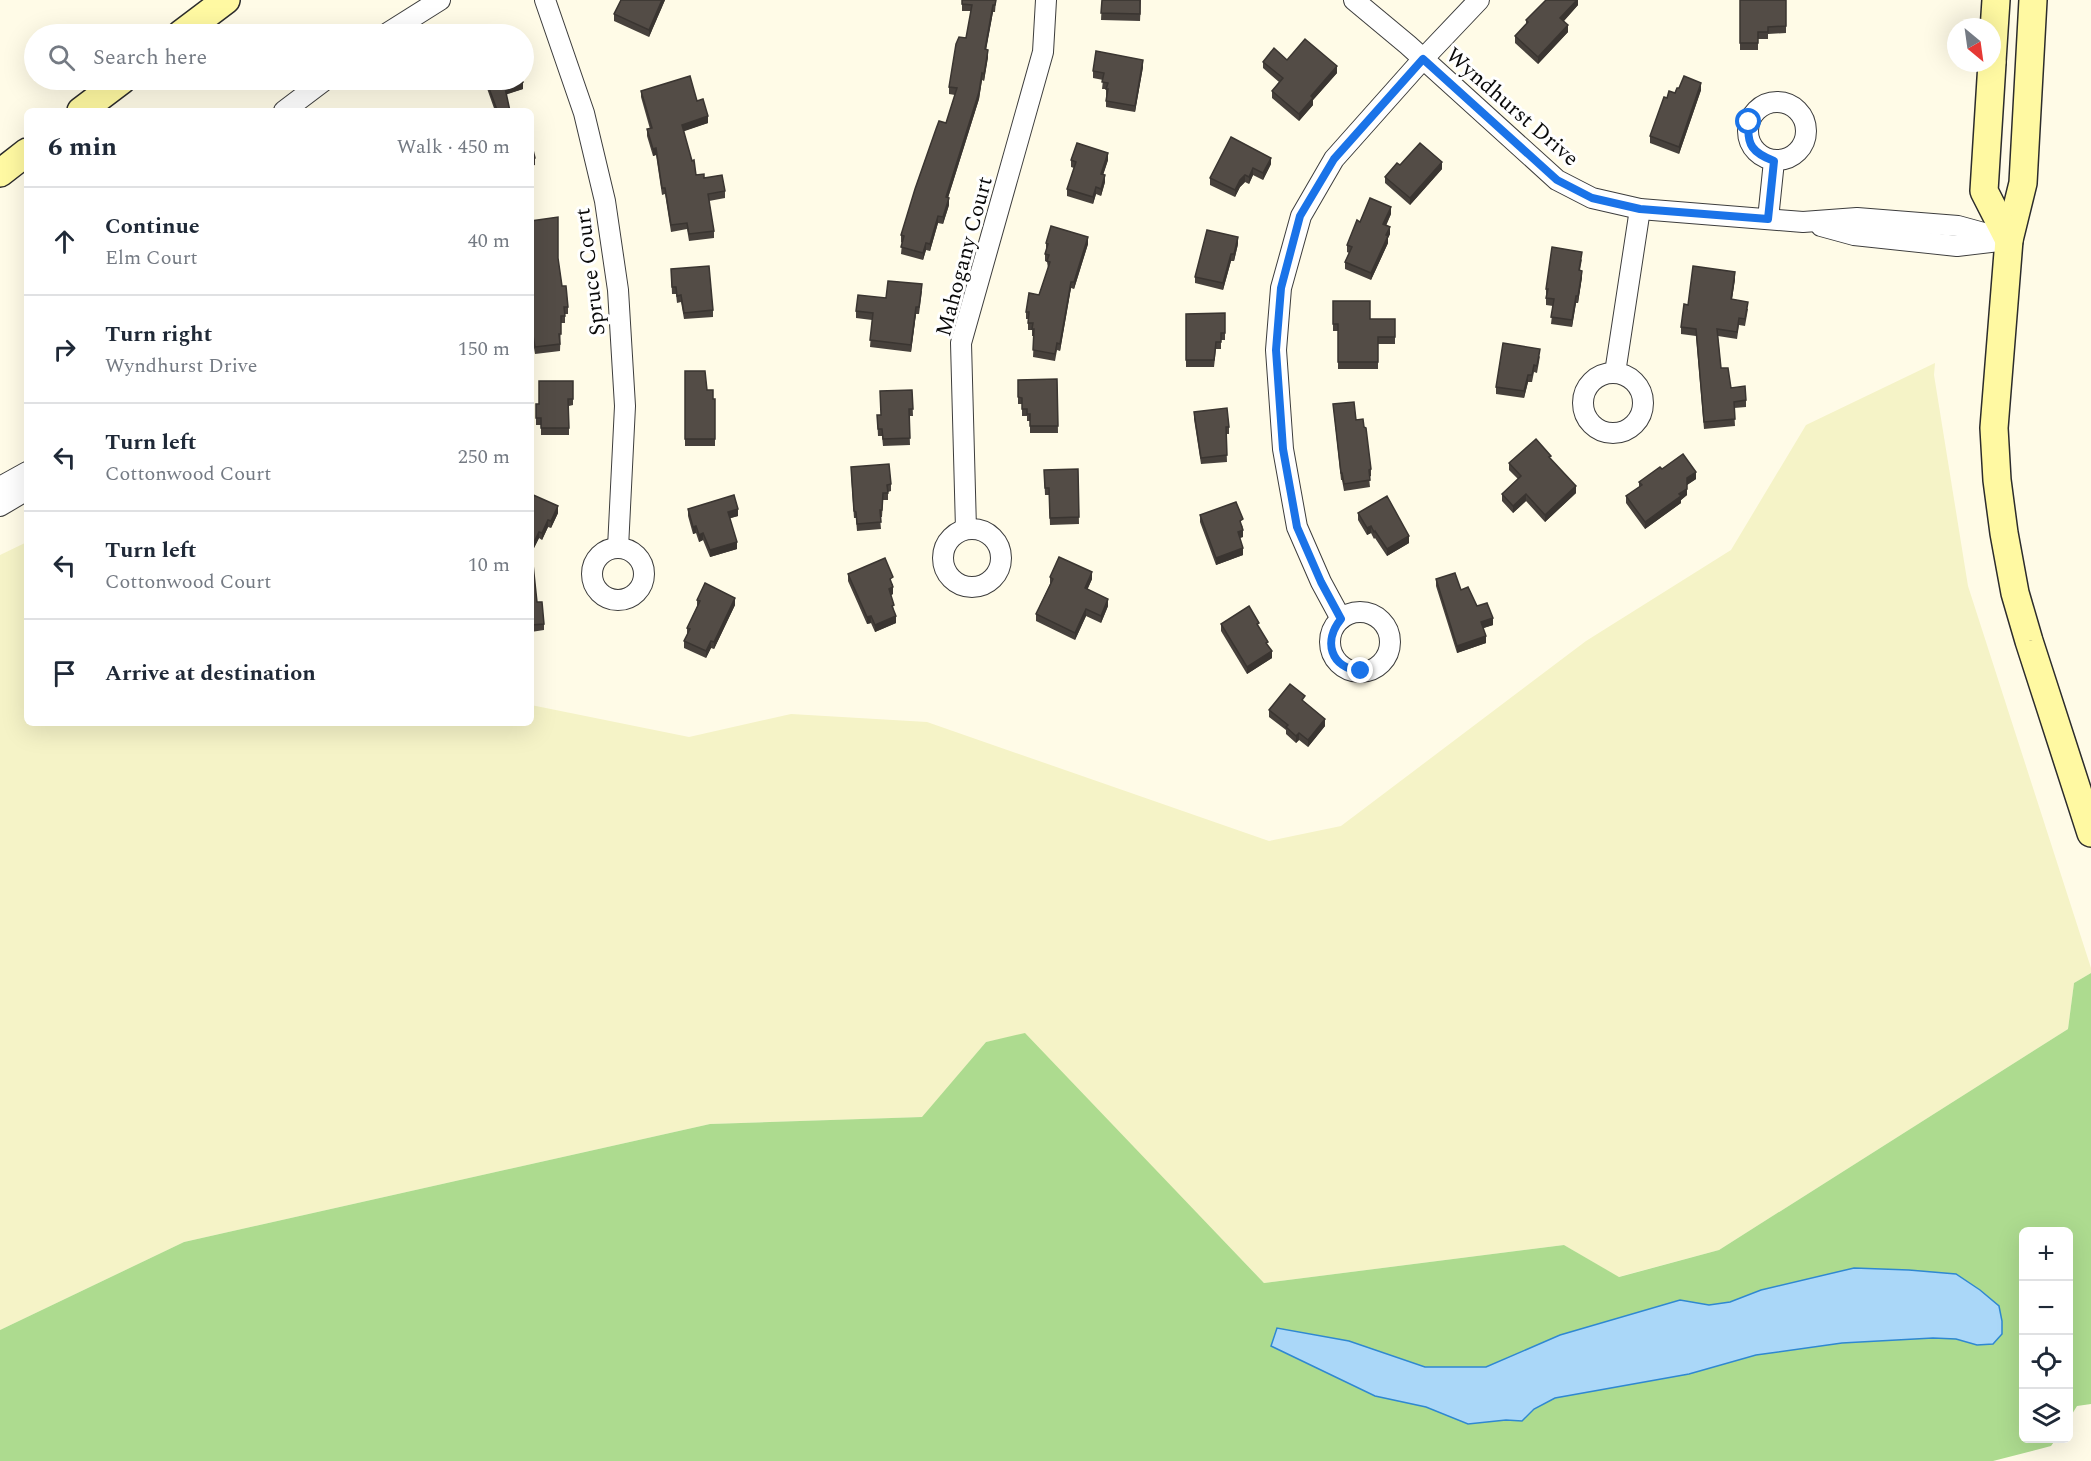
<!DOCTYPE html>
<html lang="en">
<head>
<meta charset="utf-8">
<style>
	:root { --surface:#fff; --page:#f2f2f3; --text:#1f2937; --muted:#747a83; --line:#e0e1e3 }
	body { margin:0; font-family:Spectral,serif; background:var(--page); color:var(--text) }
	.controls { position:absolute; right:18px; bottom:18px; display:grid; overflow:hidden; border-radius:9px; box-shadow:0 6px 24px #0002 }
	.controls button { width:54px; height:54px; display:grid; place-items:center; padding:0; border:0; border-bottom:2px solid var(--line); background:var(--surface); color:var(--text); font:30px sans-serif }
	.compass { position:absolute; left:1947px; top:18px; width:54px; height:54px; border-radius:50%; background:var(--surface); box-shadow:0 6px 24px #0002; rotate:151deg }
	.stop { position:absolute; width:18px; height:18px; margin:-14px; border:4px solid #1a73e8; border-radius:50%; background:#fff }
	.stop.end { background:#1a73e8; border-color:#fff; box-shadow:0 2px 6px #0008 }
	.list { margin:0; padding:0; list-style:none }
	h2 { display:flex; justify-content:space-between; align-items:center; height:78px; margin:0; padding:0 24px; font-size:26px }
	h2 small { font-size:20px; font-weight:400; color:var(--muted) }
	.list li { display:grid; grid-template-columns:39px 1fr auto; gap:18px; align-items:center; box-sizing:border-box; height:108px; padding:0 24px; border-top:2px solid var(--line) }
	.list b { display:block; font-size:22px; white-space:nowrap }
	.list p { margin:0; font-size:20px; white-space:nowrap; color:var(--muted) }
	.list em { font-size:20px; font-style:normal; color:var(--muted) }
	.icon { flex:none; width:33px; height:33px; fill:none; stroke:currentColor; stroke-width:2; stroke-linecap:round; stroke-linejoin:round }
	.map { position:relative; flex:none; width:2091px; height:1461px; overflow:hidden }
	.search { position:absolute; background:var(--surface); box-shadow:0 6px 24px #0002; left:24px; top:24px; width:510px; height:66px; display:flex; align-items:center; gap:15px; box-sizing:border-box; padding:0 21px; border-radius:33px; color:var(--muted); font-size:22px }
	.panel { position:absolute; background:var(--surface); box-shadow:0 6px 24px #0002; left:24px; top:108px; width:510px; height:618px; border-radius:9px }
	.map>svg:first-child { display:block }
	.farmland { fill:#f5f3c7 }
	.forest { fill:#addb8f }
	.water { fill:#aad7f8; stroke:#2f88d1; stroke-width:1.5 }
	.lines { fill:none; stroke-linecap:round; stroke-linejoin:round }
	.street-casing { stroke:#3d3d3d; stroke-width:22 }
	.secondary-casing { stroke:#2c2c2c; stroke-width:30 }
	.street { stroke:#fff; stroke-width:20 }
	.secondary { stroke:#fff9a2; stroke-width:27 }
	.wall { fill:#47413c }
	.shaded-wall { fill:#3a3531 }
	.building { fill:#534c46; stroke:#3a3531; stroke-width:1.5 }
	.route { stroke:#1a73e8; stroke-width:8 }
	.labels { text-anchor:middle; stroke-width:6; stroke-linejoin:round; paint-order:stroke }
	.street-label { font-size:22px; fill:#0a0a0a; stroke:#fff }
</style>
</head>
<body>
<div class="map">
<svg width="2091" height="1461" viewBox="0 0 2091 1461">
	<rect width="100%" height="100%" fill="#fffbe7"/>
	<path class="farmland" d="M1935,363L1934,375L1968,586L2091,968V973L2074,983L2068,1029L1719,1250L1618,1277L1564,1245L1264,1283L1025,1034L986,1042L923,1117L710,1124L184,1242L0,1330V555L27,542V723H531V705L689,737L791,714L927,722L1269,841L1341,826L1586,641L1731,550L1806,425Z"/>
	<path class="forest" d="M2091,973V1404L2077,1406L2069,1419L2068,1232H2024V1438L2056,1439L2051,1446L1993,1461H0V1330L184,1242L710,1124L922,1117L986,1042L1025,1033L1264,1283L1564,1245L1619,1277L1719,1250L2068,1029L2074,983Z"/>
	<path class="water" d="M1854,1268L1909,1270L1956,1274L1980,1290L1999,1306L2002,1321V1334L1993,1344L1977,1345L1956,1339L1933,1338L1842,1343L1756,1355L1689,1374L1555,1398L1534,1409L1522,1421L1506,1420L1468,1424L1426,1407L1375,1396L1271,1346L1277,1328L1349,1341L1425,1367H1486L1560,1335L1680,1300L1709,1305L1730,1302L1761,1290Z"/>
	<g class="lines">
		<defs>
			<g id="street">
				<path d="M545,0L584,113L605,201L618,290L625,406L618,548"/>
				<path d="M1354,0L1408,45L1557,180L1592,198L1640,209L1803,222L1857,218L1958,226L2009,240"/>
				<path d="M386,34L440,0"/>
				<circle cx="1777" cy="131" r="29"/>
				<path d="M284,111L325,80"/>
				<path d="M1768,219L1774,161"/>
				<path d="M1821,226L1854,235L1957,246L1999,241"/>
				<circle cx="1613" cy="403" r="30"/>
				<path d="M1615,373L1640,209"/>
				<path d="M0,487L27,472"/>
				<path d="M0,506L27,490"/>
				<path d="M966,529L961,343L1043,52L1046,0"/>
				<circle cx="972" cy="558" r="29"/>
				<circle cx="618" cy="574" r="26"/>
				<circle cx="1360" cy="642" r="30"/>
				<path d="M1341,619L1321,582L1297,527L1283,449L1276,350L1281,288L1301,216L1334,159L1423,59L1479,0"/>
			</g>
			<g id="secondary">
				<path d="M2033,0L2023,183L2009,240L1994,428L1997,480L2004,533L2015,593L2029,641L2091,833"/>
				<path d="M181,34L226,0"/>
				<path d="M1992,61L1996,0"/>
				<path d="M1992,63L1984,191L2009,240"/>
				<path d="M81,111L122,80"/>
				<path d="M0,173L27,152"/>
			</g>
		</defs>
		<use href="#street" class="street-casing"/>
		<use href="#secondary" class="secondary-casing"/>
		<use href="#street" class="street"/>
		<use href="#secondary" class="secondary"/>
	</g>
	<g class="wall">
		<path d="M621,0H665L649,37L614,21V14Z"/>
		<path d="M962,0H996L995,12H993L986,49L988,57L984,81L982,80L979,99L948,198L949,205L943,224L938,223L930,251L926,250L923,260L901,254L902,243L901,242V235L946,123L955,95L949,94V87L966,38L971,11H962Z"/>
		<path d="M1102,0H1141L1140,21L1101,20Z"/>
		<path d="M1578,0V5L1564,21L1568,32L1538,64L1515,43V36L1526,24V20Z"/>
		<path d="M1740,0H1786V33L1768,34V39H1758V50H1740Z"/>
		<path d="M1287,60L1337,73L1313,100V105L1299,121L1272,98V91L1279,82L1263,68V62Z"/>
		<path d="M1143,67L1135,112L1106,107V89H1102L1103,80L1093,78V71Z"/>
		<path d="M484,80H522L523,89L506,94L510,111H495Z"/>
		<path d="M1679,88L1701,90L1679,154L1650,143V136L1667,98L1675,93Z"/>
		<path d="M641,91L697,101L708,123L683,131L696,175L704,178L725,191V198L709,201L714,231V238L689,241L687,229L671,232L665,194L662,195L656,155L653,156L647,136V129H650L641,97Z"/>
		<path d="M1071,160H1108L1103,175L1105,182L1101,196L1096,194L1093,204L1067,196V189L1074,168L1071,167Z"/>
		<path d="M1271,164L1263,180L1253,175L1249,184L1245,182L1240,187L1235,197L1210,185V178Z"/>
		<path d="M1400,165L1442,169L1410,205L1385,183V177Z"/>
		<path d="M1391,214L1386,226L1390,234L1388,238V243L1371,280L1345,269V262L1349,253L1347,252V245L1360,222Z"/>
		<path d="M531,221L558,258L562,286L568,307V314H565V323H561L560,351L535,354L531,330Z"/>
		<path d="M1046,243L1088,244L1074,289L1071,288L1060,351L1057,350L1055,361L1033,357L1034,336H1032V330H1028V319H1026V312L1039,295L1048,268L1047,262L1045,261V254L1046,251Z"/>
		<path d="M1238,244L1234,261H1231L1223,290L1195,283V277Z"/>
		<path d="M1582,259L1580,270L1582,277L1578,303H1576L1572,327L1551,324L1553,306L1546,305V289Z"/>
		<path d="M671,269L713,310V317L684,319L681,302L677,303L676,294H672Z"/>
		<path d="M1735,279L1732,299L1748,309L1745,326L1739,325L1737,339L1718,336L1721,368L1731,388L1746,400V407L1734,408L1735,426L1704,429L1696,336L1681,334V327L1688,305Z"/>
		<path d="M922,291L919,314H916L911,352L870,347L872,320L856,318V311L886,298Z"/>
		<path d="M1333,301L1370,319H1395V344H1378V369H1338V331H1333Z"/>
		<path d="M1225,313V340H1221V349H1216L1214,367H1186V314Z"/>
		<path d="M1540,356L1537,373L1534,372L1532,382H1528L1524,398L1496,394V387Z"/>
		<path d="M685,371L707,390L713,399H715V446H685Z"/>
		<path d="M1057,379L1058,433H1030V421H1027V416H1022V404H1018V380Z"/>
		<path d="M573,381V405L569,406V435H541V425H536V404H539Z"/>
		<path d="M912,390L913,416H909L910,445L883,446L882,436H878L877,415H881Z"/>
		<path d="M1333,404L1356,420L1364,427L1371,469V476L1369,477L1370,487L1344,491L1342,480H1341Z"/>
		<path d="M1194,412L1229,427V434H1226L1227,462L1201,464L1194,419Z"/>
		<path d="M1551,460L1576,493L1545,522L1526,501L1513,513L1502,501V494L1518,479L1509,470V463Z"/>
		<path d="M1078,469L1079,524L1050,525L1049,495H1045L1044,470Z"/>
		<path d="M1662,469L1696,479L1687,485V495L1681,500V503L1645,529L1626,503V496L1639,487V482Z"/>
		<path d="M851,474L891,484V491L888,492V500H883L882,517H880L881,529L857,531L856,518H854Z"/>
		<path d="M531,494L558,513L551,528L548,527L542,540L539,538L533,550H531Z"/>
		<path d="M688,509L738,516L730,518L737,549L710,557L703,540L699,542L696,533L693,534L688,516Z"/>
		<path d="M1358,513L1409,543L1387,556L1375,538L1374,539L1371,533L1367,535L1358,520Z"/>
		<path d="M1200,515L1243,526L1242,527L1243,537L1240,538L1243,555L1216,565L1200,522Z"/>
		<path d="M531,564L537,602L544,624V630L531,632Z"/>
		<path d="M848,574L893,584V594L891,595L896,623L875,632L871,623L867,624L848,581Z"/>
		<path d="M1050,577L1092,579L1087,590L1108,606L1101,623L1086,616L1075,640L1036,621V614L1050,584Z"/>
		<path d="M1436,579L1461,590L1477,606L1493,625L1483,628L1486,643L1457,653L1436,586Z"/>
		<path d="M697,600L735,605L714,649L711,648L706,658L684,648V641L687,635V628L697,607Z"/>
		<path d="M1221,624L1259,628L1272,658L1247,674L1221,631Z"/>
		<path d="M1305,702L1325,726L1308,747L1299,740L1296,743L1286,734V730L1269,717V710Z"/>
	</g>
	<g class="shaded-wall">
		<path d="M662,0H665L649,37V30Z"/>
		<path d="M1577,0H1578V5L1560,25V18Z"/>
		<path d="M993,5V12L985,56V49Z"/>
		<path d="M1568,25V32L1538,64V57Z"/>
		<path d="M988,50V57L984,81V74Z"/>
		<path d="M1143,60V67L1135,112V106Z"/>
		<path d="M1337,66V73L1313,100V105L1299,121V114L1311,96Z"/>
		<path d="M982,73V80L979,99L946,204V197Z"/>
		<path d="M523,82V89L505,95V88Z"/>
		<path d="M1701,83V90L1679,154V147Z"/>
		<path d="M708,116V123L682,132V125Z"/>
		<path d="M656,148V155L653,156V149Z"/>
		<path d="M1108,153V160L1101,181V174Z"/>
		<path d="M535,158V165L531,166V159Z"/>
		<path d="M1271,158V164L1263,180V173Z"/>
		<path d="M1442,162V169L1410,205V198Z"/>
		<path d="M1253,168V175L1249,184V177Z"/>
		<path d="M1105,175V182L1101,196V189Z"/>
		<path d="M1245,175V182L1240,187L1235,197V190L1240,180Z"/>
		<path d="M1096,187V194L1093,204V197Z"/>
		<path d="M949,198V205L943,224V217Z"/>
		<path d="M1391,207V214L1383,231V224Z"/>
		<path d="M938,216V223L930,251V244Z"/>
		<path d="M1390,227V234L1388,238V243L1371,280V273Z"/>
		<path d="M1088,237V244L1074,289V282Z"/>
		<path d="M1238,237V244L1234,261V254Z"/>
		<path d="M926,243V250L923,260V253Z"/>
		<path d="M1231,254V261L1223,290V283Z"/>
		<path d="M1582,271V277L1578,303V296Z"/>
		<path d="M1735,272V279L1731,306V299Z"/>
		<path d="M1071,282V288L1060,351V344Z"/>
		<path d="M1576,296V303L1572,327V320Z"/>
		<path d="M916,307V314L911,352V345Z"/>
		<path d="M1528,375V382L1524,398V391Z"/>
		<path d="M1696,472V479L1687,485V478Z"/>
		<path d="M1576,486V493L1545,522V515Z"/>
		<path d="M1687,489V495L1681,500V503L1645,529V522Z"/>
		<path d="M1526,494V501L1513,513V506Z"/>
		<path d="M558,506V513L551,528V521Z"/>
		<path d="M738,509V516L728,519V512Z"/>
		<path d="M548,520V527L542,540V533Z"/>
		<path d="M696,526V533L693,534V527Z"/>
		<path d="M1371,526V533L1367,535V528Z"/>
		<path d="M1243,530V537L1238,538V532Z"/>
		<path d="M539,532V538L533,550V544Z"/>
		<path d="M703,533V540L699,542V535Z"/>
		<path d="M1409,536V543L1387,556V549Z"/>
		<path d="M737,542V549L710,557V550Z"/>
		<path d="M1243,548V555L1216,565V558Z"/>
		<path d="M1092,572V579L1085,595V588Z"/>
		<path d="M893,587V594L889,596V589Z"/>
		<path d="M735,598V605L714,649V642Z"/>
		<path d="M1108,599V606L1101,623V616Z"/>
		<path d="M1086,609V616L1075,640V633Z"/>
		<path d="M871,616V623L867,624V617Z"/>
		<path d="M896,616V623L875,632V625Z"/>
		<path d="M1493,618V625L1481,629V622Z"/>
		<path d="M1486,636V643L1457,653V646Z"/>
		<path d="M711,641V648L706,658V651Z"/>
		<path d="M1272,651V658L1247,674V667Z"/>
		<path d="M1325,719V726L1308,747V740Z"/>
		<path d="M1299,733V740L1296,743V736Z"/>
	</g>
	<g class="building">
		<path d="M621,0H662L649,30L614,14Z"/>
		<path d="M962,0H996L995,5H993L985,49L988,50L984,74L982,73L979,92L946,197L949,198L943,217L938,216L930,244L926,243L923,253L901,247L904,236L901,235L915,189L936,129L939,121L946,123L957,88L949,87L956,44L959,37L966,38L972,5L962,4Z"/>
		<path d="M1102,0H1140V14L1101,13Z"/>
		<path d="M1546,0H1577L1560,18L1568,25L1538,57L1515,36L1528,22L1526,20Z"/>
		<path d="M1740,0H1786V26L1768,27V32H1758V43H1740Z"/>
		<path d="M1305,39L1337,66L1311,96L1313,98L1299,114L1272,91L1283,78L1263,62L1274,48L1287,60Z"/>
		<path d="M1096,51L1143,60L1135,106L1106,101L1108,89H1106L1108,83L1102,82L1104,73L1093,71Z"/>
		<path d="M690,76L697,101L703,99L708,116L682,125L692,161L694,160L696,175L704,174V178L722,175L725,191L708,194L714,231L689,234L687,223L671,225L665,188H662L656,148L653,149L647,129L652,128L641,91Z"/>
		<path d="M1684,76L1701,83L1679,147L1650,136L1664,97L1667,98L1669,91L1675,93L1677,88H1679Z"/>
		<path d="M486,80H522L523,82L505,88L510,111H493L497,110Z"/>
		<path d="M1231,137L1271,158L1263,173L1253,168L1249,177L1245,175L1240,180L1235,190L1210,178Z"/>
		<path d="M531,142L535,158L531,159Z"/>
		<path d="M1077,143L1108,153L1101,174L1105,175L1101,189L1096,187L1093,197L1067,189L1076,162L1071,160Z"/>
		<path d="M1420,143L1442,162L1410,198L1385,177L1397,163L1400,165Z"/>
		<path d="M1370,198L1391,207L1383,224L1390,227L1386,235L1388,236L1371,273L1345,262L1352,247L1347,245L1357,220L1360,222Z"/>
		<path d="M558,217V258L562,286H566L568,307H564L565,316H561V334H559L560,344L535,347L531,323V221Z"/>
		<path d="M1051,226L1088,237L1074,282H1071L1060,344L1057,343L1055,354L1033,350L1034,329H1032L1033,323H1028L1029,312H1026L1029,293L1039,295L1050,262L1047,261L1049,255L1045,254L1048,244L1046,243Z"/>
		<path d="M1207,230L1238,237L1234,254H1231L1223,283L1195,277Z"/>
		<path d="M1552,247L1582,252L1579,270L1582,271L1578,296H1576L1572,320L1551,317L1554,299L1546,298L1548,289H1546Z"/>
		<path d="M709,266L713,310L684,313L681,295L677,296L676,287H672L671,269Z"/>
		<path d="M1693,266L1735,272L1731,299L1748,302L1745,319L1739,318L1737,332L1717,329L1721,368H1728L1731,388L1745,386L1746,400L1734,402L1735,419L1704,422L1696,329L1681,327L1684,304L1688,305Z"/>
		<path d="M888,281L922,284L919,307H916L911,345L870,340L873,313L856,311L858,295L886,298Z"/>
		<path d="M1333,301H1370V319H1395V337H1378V362H1338V324H1333Z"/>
		<path d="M1225,313V333H1221V342H1216L1214,360H1186V314Z"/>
		<path d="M1503,343L1540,349L1537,366L1534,365L1532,375H1528L1524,391L1496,387Z"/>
		<path d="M685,371H705L707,390H713V399H715V439H685Z"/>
		<path d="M1057,379L1058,426H1030V414H1027V409H1022V398L1018,397V380Z"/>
		<path d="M539,381H573V399H568L569,428H541V418H536V404H539Z"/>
		<path d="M912,390L913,409H909L910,438L883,439L882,429H878L877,415H881L880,391Z"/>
		<path d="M1354,402L1356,420L1363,419L1364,427L1366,428L1371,469L1369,470L1370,480L1344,484L1342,473H1341L1333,404Z"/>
		<path d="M1227,408L1229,427H1226L1227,455L1201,458L1194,412Z"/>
		<path d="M1536,439L1551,456L1549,457L1576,486L1545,515L1526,494L1513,506L1502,494L1521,476L1509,463Z"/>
		<path d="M1683,454L1696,472L1687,478V489L1679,494L1681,496L1645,522L1626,496L1642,485L1639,482L1660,467L1662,469Z"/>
		<path d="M889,464L891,484L887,485L888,493H883L882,510H880L881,522L857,524L856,512L854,511L851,467Z"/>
		<path d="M1078,469L1079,517L1050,518L1049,488H1045L1044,470Z"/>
		<path d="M531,494L558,506L551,521L548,520L542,533L539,532L533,544L531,543Z"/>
		<path d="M734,495L738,509L728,512L737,542L710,550L703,533L699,535L696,526L693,527L688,509Z"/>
		<path d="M1387,496L1409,536L1387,549L1375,531L1374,532L1371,526L1367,528L1358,513Z"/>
		<path d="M1236,502L1243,519L1240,521L1243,530L1238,532L1243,548L1216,558L1200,515Z"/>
		<path d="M1059,557L1092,572L1085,588L1108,599L1101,616L1086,609L1075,633L1036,614L1053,579L1050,577Z"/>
		<path d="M885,558L893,577L890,579L893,587L889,589L894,605L892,606L896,616L875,625L871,616L867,617L848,574Z"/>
		<path d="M531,564H533L537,602H542L544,624L531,625Z"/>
		<path d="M1455,573L1461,590L1468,587L1477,606L1487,603L1493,618L1481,622L1486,636L1457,646L1436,579Z"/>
		<path d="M705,583L735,598L714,642L711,641L706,651L684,641L690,629L687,628L700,601L697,600Z"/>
		<path d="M1249,606L1259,623L1257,624L1268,642L1266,643L1272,651L1247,667L1221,624Z"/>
		<path d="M1290,684L1305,696L1302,700L1325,719L1308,740L1299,733L1296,736L1286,727L1288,725L1269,710Z"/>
	</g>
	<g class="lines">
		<path class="route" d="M1361,671C1330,668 1323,641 1341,619L1321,582L1297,527L1283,449L1276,350L1281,288L1300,216L1334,159L1423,59L1557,180L1592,198L1640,209L1768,219L1774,161C1753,153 1746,145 1749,122"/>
	</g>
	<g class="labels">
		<g class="street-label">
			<text transform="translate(1513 106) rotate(41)" y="8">Wyndhurst Drive</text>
			<text transform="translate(963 256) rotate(-75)" y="8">Mahogany Court</text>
			<text transform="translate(589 272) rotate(-97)" y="8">Spruce Court</text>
		</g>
	</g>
</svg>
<div class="controls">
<button>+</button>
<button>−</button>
<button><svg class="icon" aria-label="locate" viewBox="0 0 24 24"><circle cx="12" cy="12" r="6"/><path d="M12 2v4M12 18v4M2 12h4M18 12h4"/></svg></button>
<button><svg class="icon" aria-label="layers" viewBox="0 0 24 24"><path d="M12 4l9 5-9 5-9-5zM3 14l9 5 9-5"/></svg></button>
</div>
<svg class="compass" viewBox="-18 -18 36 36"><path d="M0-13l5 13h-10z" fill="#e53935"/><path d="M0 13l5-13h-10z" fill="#747a83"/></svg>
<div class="stop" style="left:1749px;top:122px"></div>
<div class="stop end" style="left:1361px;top:671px"></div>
<div class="search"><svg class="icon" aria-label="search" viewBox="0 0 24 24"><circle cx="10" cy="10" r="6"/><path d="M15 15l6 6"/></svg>Search here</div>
<section class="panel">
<h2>6 min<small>Walk · 450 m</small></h2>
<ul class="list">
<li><svg class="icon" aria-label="ahead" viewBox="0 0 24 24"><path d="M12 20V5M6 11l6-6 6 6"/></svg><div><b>Continue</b><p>Elm Court</p></div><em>40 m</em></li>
<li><svg class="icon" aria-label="right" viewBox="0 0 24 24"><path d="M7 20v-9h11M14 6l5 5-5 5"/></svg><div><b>Turn right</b><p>Wyndhurst Drive</p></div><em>150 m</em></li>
<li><svg class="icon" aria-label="left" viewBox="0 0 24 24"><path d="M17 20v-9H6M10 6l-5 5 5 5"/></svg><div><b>Turn left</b><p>Cottonwood Court</p></div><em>250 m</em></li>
<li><svg class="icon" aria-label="left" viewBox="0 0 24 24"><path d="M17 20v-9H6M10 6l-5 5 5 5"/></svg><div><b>Turn left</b><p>Cottonwood Court</p></div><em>10 m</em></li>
<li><svg class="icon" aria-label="arrive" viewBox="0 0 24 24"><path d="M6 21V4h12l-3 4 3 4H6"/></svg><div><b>Arrive at destination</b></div></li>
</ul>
</section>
</div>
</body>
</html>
